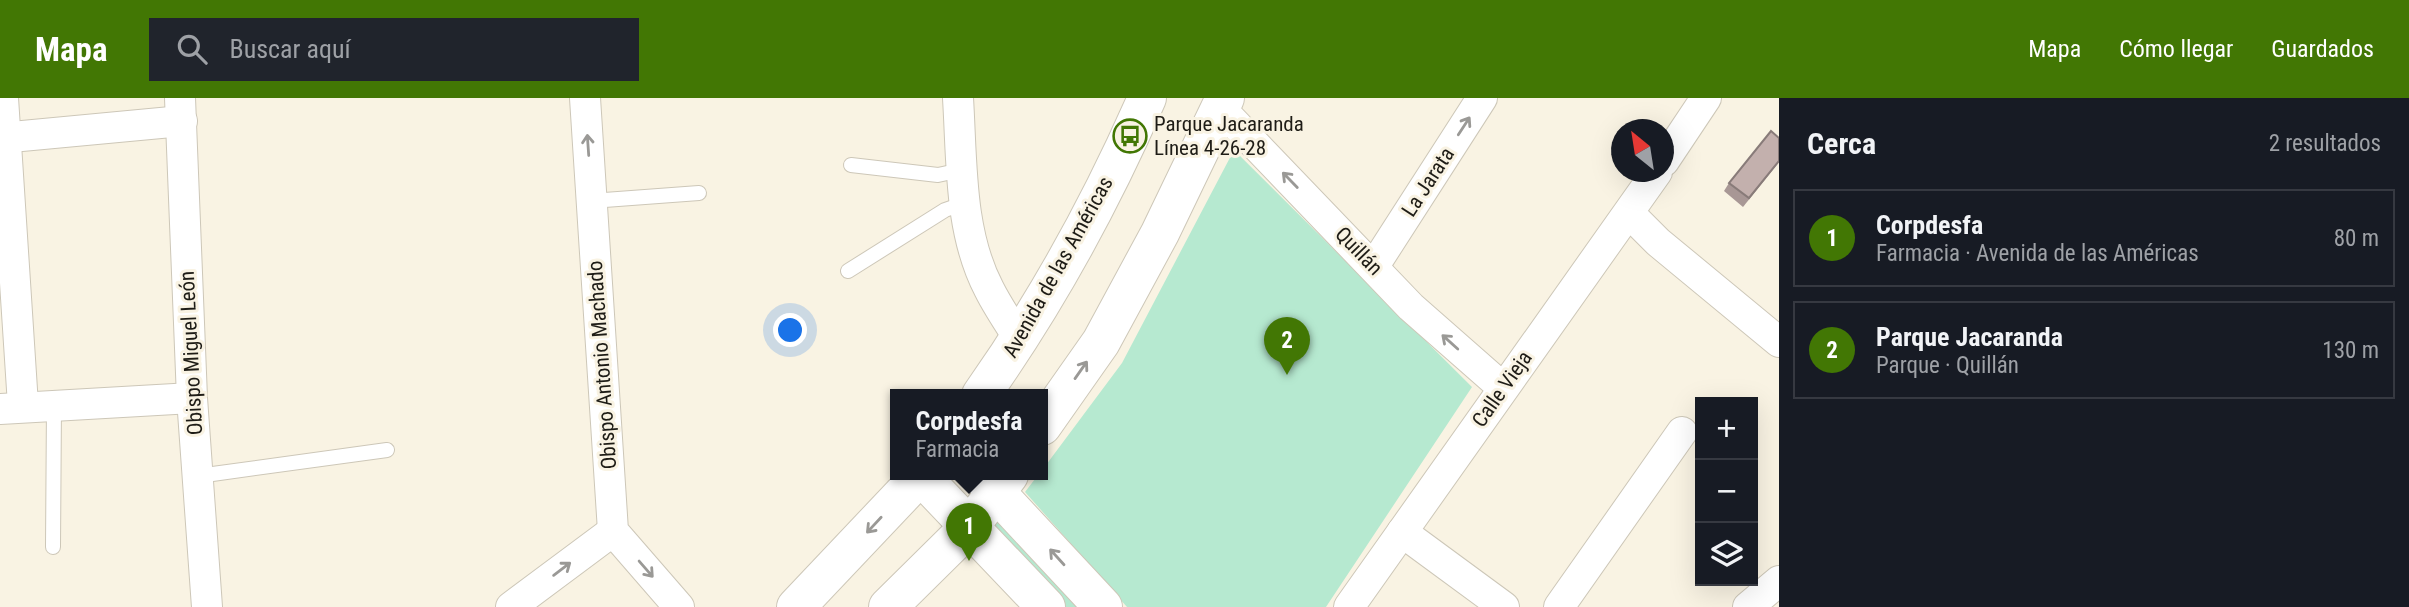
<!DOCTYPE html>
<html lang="es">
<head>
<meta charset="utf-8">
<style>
	:root { --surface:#171b24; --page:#20242c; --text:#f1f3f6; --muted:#9ea1a6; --line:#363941; --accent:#427704 }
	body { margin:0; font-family:"Roboto Condensed",sans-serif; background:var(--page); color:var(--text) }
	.controls { position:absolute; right:21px; bottom:21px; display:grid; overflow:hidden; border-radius:0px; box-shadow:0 7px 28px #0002 }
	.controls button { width:63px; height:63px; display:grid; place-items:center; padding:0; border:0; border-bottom:2px solid var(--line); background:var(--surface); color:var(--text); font:35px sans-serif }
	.compass { position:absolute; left:1611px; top:21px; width:63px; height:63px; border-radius:50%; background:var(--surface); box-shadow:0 7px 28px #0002; rotate:330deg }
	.you { position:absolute; left:791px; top:233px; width:24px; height:24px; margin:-18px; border:5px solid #fff; border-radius:50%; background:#1a73e8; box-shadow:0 0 0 10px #1a73e833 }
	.badge { display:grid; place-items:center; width:46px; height:46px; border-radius:50%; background:var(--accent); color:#fff; font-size:23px; font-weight:700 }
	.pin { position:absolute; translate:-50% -58px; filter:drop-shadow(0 2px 4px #0008) }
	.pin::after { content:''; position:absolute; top:37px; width:24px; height:21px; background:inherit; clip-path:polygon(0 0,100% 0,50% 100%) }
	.popup { position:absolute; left:890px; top:291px; width:158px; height:91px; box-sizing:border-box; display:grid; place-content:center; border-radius:0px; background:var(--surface); filter:drop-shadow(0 2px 5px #0005); font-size:23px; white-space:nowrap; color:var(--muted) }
	.popup b { font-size:26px; color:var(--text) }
	.popup::after { content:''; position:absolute; left:50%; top:100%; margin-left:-14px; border:14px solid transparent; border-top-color:var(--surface) }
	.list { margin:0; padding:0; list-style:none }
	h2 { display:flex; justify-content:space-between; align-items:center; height:91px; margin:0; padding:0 28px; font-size:30px }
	h2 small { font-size:23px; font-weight:400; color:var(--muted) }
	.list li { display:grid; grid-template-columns:46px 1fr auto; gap:21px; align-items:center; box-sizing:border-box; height:98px; margin:0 14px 14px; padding:0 14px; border:2px solid var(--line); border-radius:0px }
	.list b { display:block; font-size:26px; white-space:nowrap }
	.list p { margin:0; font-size:23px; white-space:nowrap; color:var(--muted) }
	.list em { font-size:23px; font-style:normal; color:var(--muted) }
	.icon { flex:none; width:38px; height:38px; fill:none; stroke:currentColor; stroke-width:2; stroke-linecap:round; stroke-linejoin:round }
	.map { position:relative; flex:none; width:1779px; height:509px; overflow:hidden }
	header { display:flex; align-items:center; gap:42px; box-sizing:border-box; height:98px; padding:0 35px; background:var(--accent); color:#fff }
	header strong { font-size:33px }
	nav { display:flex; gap:38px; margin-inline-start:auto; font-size:24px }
	.search { width:490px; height:63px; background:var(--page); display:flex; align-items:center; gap:18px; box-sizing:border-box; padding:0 24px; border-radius:0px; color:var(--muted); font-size:26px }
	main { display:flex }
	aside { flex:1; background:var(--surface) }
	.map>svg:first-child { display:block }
	.green { fill:#b6e9d0 }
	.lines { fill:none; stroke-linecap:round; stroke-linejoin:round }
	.service-casing { stroke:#cdc7b8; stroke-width:16 }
	.minor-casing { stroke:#cdc7b8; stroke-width:32 }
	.secondary-casing { stroke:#cdc7b8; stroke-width:40 }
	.primary-casing { stroke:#cdc7b8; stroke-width:40 }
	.service { stroke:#fff; stroke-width:14 }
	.minor { stroke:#fff; stroke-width:30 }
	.secondary { stroke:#fff; stroke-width:38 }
	.primary { stroke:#fff; stroke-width:38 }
	.wall { fill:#a89795 }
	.building { fill:#c3b0ad; stroke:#887b79; stroke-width:2 }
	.oneway { stroke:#9a9996 }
	.labels { text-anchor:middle; stroke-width:6; stroke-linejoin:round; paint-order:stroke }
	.poi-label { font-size:21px; fill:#1e1c16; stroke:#f9f3e3; text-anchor:start }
	.street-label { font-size:21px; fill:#1e1c16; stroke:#f9f3e3 }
</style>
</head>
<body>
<header>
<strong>Mapa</strong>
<div class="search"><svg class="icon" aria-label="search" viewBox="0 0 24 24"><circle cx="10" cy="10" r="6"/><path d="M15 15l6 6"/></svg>Buscar aquí</div>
<nav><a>Mapa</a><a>Cómo llegar</a><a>Guardados</a></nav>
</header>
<main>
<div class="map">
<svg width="1779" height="509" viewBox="0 0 1779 509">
	<rect width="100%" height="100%" fill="#f9f3e3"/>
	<g class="green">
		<path d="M1234,52L1472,289L1326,509H1127L1025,394L1038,377H1042L1043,371L1122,265Z"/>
		<path d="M1000,414L1090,509H1055L984,433Z"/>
	</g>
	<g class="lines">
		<defs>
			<g id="service">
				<path d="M851,67L938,77L961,72"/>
				<path d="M591,103L699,95"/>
				<path d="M848,173L945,112L965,105"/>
				<path d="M198,378L387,352"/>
				<path d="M53,449L54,306"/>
			</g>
			<g id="minor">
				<path d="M3,0L23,307"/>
				<path d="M180,0L192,300L207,509"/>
				<path d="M585,0L613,433L679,509"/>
				<path d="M958,0C962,63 959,134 989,191C998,209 1009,225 1020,242"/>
				<path d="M1221,11L1411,209L1502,289"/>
				<path d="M0,40L182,23"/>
				<path d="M1664,63L1706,0"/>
				<path d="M1629,115L1658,144L1779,244"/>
				<path d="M1374,168L1482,0"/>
				<path d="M0,311L192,300"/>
				<path d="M1402,434L1504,509"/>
				<path d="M511,509L613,433"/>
				<path d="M1349,509L1657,74"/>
				<path d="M1559,509L1682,334"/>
				<path d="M1748,509L1779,483"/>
			</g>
			<g id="secondary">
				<path d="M980,377L1103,509"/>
				<path d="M921,378L1046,509"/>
			</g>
			<g id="primary">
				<path d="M981,297C1046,205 1102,103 1147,0"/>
				<path d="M1042,328L1101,244L1160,135L1225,0"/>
				<path d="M796,509L921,377"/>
				<path d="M888,509L970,428L1009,377"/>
			</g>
		</defs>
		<use href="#service" class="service-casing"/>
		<use href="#minor" class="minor-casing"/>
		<use href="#secondary" class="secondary-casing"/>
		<use href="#primary" class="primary-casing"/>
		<use href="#service" class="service"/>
		<use href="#minor" class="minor"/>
		<use href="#secondary" class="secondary"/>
		<use href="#primary" class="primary"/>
	</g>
	<path class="wall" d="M1779,40V64L1743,109L1724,93L1729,85Z"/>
	<path class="building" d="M1771,33L1779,40V63L1749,100L1729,85Z"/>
	<defs><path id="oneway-shaft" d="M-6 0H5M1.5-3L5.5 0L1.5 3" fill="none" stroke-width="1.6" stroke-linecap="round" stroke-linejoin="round" transform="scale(1.75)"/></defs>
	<g class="oneway">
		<use href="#oneway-shaft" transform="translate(1464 28) rotate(-57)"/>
		<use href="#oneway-shaft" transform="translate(588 47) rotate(-94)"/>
		<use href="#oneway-shaft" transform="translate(1290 82) rotate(-134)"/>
		<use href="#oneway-shaft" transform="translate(1450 244) rotate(-138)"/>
		<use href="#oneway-shaft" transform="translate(1081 272) rotate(-55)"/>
		<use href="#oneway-shaft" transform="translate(874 427) rotate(133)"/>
		<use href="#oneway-shaft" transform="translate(1057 459) rotate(-132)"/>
		<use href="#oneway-shaft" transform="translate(562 471) rotate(-37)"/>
		<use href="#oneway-shaft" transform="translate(646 471) rotate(49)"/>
	</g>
	<defs>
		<symbol id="bus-ring" viewBox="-11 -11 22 22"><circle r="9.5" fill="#f9f3e3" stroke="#427704" stroke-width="1.5"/><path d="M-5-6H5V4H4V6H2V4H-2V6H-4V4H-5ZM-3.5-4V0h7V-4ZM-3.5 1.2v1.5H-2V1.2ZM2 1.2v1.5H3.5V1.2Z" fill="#427704"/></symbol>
	</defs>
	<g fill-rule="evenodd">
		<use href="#bus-ring" x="1111" y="19" width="38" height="38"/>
	</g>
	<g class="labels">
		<g class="poi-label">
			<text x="1154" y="33">Parque Jacaranda<tspan x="1154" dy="24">Línea 4-26-28</tspan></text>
		</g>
		<g class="street-label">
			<text transform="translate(1428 84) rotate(-57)" y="7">La Jarata</text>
			<text transform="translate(1359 153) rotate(46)" y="7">Quillán</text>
			<text transform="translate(1058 169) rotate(-61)" y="7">Avenida de las Américas</text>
			<text transform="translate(191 255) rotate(-93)" y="7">Obispo Miguel León</text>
			<text transform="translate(602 267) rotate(-94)" y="7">Obispo Antonio Machado</text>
			<text transform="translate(1502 291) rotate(-55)" y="7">Calle Vieja</text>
		</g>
	</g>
</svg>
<div class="controls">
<button>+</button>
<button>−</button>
<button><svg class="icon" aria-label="layers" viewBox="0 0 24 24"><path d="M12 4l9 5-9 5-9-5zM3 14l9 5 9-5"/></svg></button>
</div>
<svg class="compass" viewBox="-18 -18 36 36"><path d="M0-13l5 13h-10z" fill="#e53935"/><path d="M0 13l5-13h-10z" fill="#9ea1a6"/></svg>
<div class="you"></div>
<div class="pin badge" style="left:969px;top:463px">1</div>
<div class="popup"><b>Corpdesfa</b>Farmacia</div>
<div class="pin badge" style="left:1287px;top:277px">2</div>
</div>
<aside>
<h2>Cerca<small>2 resultados</small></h2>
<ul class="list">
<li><span class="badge">1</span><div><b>Corpdesfa</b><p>Farmacia · Avenida de las Américas</p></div><em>80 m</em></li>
<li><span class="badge">2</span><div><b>Parque Jacaranda</b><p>Parque · Quillán</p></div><em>130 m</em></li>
</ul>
</aside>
</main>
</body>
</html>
